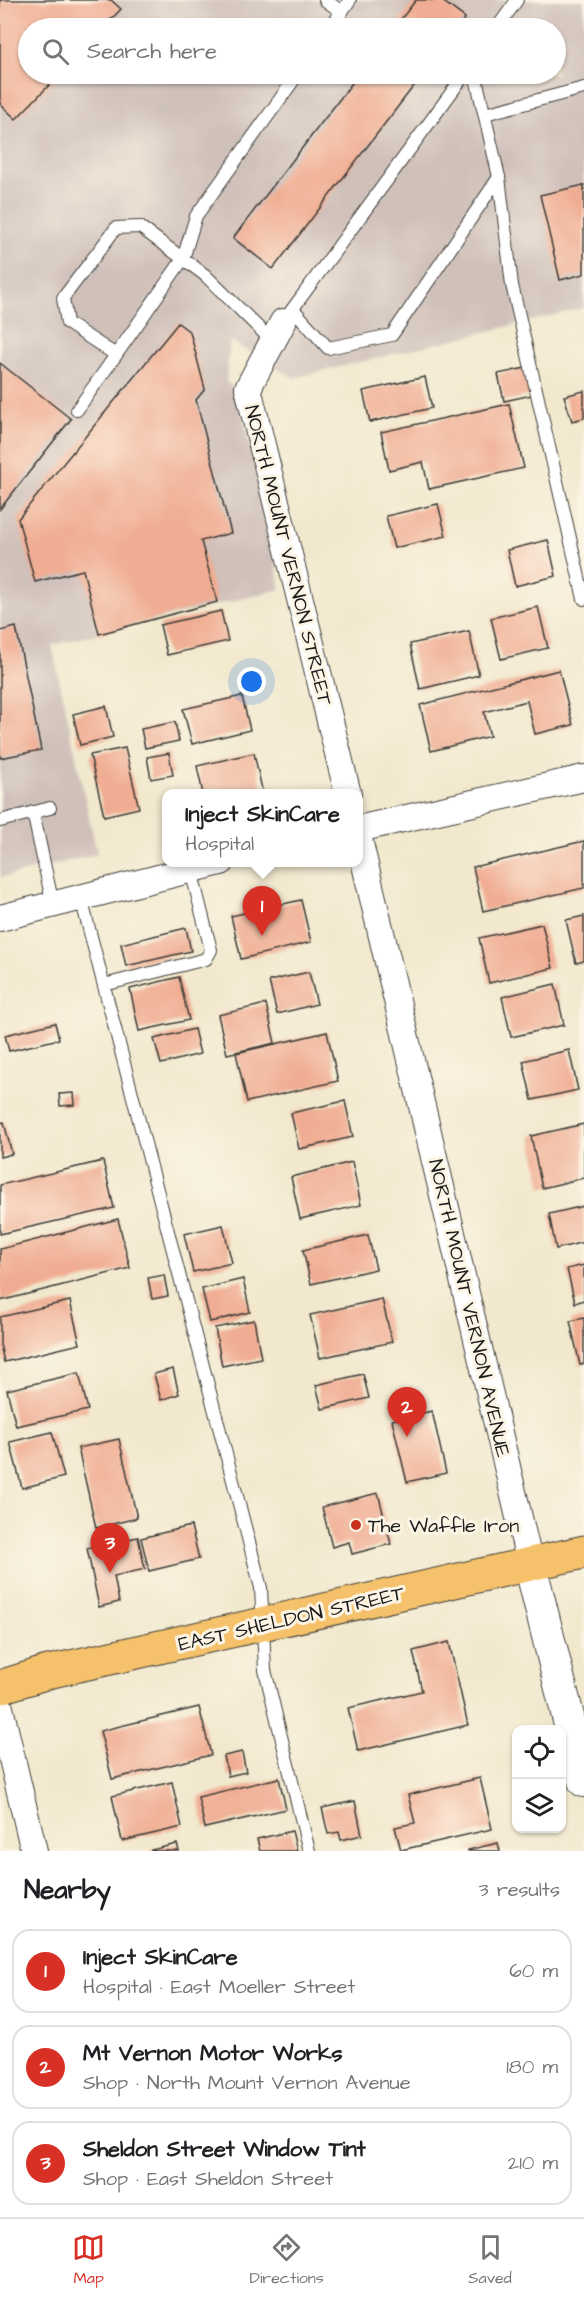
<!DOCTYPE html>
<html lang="en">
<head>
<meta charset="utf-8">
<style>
	:root { --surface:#fff; --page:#f6f6f6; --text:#202124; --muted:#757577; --line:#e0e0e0; --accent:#d93025 }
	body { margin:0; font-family:"Architects Daughter",sans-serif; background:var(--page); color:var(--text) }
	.controls { position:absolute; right:18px; bottom:18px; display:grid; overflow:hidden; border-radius:12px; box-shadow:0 2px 4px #0004 }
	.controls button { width:54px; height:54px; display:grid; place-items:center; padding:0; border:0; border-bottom:2px solid var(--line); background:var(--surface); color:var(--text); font:30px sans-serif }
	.you { position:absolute; left:252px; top:682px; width:21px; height:21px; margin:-15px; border:4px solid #fff; border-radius:50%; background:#1a73e8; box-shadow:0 0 0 9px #1a73e833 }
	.badge { display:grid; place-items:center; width:39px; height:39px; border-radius:50%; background:var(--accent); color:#fff; font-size:20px; font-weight:700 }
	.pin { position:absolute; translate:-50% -50px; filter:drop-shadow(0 2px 3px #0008) }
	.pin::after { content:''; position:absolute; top:32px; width:21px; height:18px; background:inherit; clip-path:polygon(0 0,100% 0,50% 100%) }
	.popup { position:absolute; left:162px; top:789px; width:201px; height:78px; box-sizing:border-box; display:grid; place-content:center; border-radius:12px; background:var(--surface); filter:drop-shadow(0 2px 4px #0005); font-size:20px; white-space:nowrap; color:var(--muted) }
	.popup b { font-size:22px; color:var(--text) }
	.popup::after { content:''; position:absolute; left:50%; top:100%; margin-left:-12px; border:12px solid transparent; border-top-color:var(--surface) }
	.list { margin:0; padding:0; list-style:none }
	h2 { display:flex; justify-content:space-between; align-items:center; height:78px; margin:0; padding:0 24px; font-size:26px }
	h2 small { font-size:20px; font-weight:400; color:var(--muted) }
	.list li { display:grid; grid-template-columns:39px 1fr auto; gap:18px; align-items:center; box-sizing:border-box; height:84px; margin:0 12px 12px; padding:0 12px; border:2px solid var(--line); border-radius:18px }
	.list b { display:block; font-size:22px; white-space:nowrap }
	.list p { margin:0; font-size:20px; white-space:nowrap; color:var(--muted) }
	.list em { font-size:20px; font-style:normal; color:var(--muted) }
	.icon { flex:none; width:33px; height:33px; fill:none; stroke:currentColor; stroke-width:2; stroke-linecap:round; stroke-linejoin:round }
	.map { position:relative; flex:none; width:584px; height:1851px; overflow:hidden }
	.search { position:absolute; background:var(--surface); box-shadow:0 2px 4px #0004; left:18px; right:18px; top:18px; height:66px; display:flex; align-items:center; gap:15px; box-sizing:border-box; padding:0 21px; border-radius:33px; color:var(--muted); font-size:22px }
	.sheet { height:366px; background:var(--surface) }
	nav { display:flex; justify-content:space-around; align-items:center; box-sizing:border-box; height:84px; border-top:2px solid var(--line); background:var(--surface); font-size:16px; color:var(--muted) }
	nav a { display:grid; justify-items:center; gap:3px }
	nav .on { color:var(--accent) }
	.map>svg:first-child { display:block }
	.industrial { fill:#cfc0ba; fill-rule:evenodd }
	.building { fill:#f0ad93 }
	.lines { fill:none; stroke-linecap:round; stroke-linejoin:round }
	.service-casing { stroke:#3c3b37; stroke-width:14 }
	.minor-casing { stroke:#3c3b37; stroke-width:28 }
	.tertiary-casing { stroke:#3c3b37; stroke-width:34 }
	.primary-casing { stroke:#3c3b37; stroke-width:35 }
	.service { stroke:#fff; stroke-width:12 }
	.minor { stroke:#fff; stroke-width:26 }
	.tertiary { stroke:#fff; stroke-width:32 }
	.primary { stroke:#f5c16b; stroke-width:33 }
	.poi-dot { fill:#c8321e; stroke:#fcf5e5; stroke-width:2 }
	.labels { text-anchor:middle; stroke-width:6; stroke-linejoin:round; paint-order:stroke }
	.street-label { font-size:20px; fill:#1c1c1c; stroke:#fcf5e5 }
	.poi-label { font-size:20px; fill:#1c1c1c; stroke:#fcf5e5; text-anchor:start }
</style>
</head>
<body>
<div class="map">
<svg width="584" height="1851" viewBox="0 0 584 1851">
	<rect width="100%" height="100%" fill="#fcf5e5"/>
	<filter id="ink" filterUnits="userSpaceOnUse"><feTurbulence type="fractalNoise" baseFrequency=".0167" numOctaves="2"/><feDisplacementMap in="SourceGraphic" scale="12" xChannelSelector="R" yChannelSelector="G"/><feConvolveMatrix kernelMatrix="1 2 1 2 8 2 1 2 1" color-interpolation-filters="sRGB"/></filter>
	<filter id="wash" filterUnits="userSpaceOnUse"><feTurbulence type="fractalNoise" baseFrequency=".008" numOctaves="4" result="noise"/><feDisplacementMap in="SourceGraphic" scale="24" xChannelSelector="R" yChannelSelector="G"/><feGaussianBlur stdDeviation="1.35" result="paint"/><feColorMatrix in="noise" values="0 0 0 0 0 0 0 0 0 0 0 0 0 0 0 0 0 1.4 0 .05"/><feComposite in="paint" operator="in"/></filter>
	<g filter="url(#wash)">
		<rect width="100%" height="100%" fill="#f1e8cd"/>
		<path class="industrial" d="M0,0H584V308L294,378L230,341L226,381L238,393L281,589L52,645L97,854L0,878ZM28,28H556V74H28Z"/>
		<g id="blocks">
			<g class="building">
				<path d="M0,0H111L121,9L103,28H28V74H60L16,119L0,104Z"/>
				<path d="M416,0H441L465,18L457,28H394Z"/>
				<path d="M359,74H423L273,269L233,238Z"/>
				<path d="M584,185V274L560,280L540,195Z"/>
				<path d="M178,323L190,332L205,389L196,400L231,533L201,541L217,602L99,634L83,570L35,582L18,519Z"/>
				<path d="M0,363L71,419L0,509Z"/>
				<path d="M526,368L532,395L504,401L498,374Z"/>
				<path d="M425,377L432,408L370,422L363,391Z"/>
				<path d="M584,391V418L572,421L564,396Z"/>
				<path d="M509,404L524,468L429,489L423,462L389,470L381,432Z"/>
				<path d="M438,504L446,536L394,548L386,516Z"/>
				<path d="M548,540L556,576L515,586L507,550Z"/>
				<path d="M538,607L548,648L501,659L491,618Z"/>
				<path d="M221,611L228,641L167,655L160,625Z"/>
				<path d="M16,627L41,750L0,758V631Z"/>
				<path d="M469,631L479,675L420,689L410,644Z"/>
				<path d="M559,670L573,725L535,734L527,701L484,712L490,736L431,751L420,705Z"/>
				<path d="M242,696L250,730L192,744L183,709Z"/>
				<path d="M106,706L113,737L80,745L73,714Z"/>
				<path d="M175,722L179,741L145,748L141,729Z"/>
				<path d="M125,748L139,808L104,816L90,755Z"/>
				<path d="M169,753L173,775L151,779L147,757Z"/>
				<path d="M254,753L263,794H203L197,766Z"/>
				<path d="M584,841V888L483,911L473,867Z"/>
				<path d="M301,900L311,942L241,959L231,916Z"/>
				<path d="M584,916V961L576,963L566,920Z"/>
				<path d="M542,924L553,968L489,983L479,938Z"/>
				<path d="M186,928L191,951L126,966L121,944Z"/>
				<path d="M309,972L317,1004L277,1014L269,981Z"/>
				<path d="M179,977L189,1020L139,1031L130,989Z"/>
				<path d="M555,984L564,1025L511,1037L502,997Z"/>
				<path d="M266,1004L275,1043L227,1054L218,1015Z"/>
				<path d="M55,1023L59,1039L9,1051L5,1035Z"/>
				<path d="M194,1029L200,1054L161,1064L154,1039Z"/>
				<path d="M327,1032L338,1081L247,1102L236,1053Z"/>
				<path d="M569,1050L578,1090L532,1100L523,1061Z"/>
				<path d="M74,1093L75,1105L60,1106L59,1094Z"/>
				<path d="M345,1101L353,1137L299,1149L291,1113Z"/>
				<path d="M4,1122L12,1154L0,1157V1123Z"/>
				<path d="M584,1124V1178L542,1188L531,1136Z"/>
				<path d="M103,1161L114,1208L0,1234V1185Z"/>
				<path d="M352,1162L361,1205L300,1219L291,1177Z"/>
				<path d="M584,1206V1242L556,1249L549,1214Z"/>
				<path d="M118,1219L130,1268L0,1301V1249Z"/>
				<path d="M223,1225L232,1263L193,1272L184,1234Z"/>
				<path d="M368,1235L376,1269L311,1284L303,1250Z"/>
				<path d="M584,1265V1300L575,1303L567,1269Z"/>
				<path d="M164,1275L168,1296L152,1299L148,1278Z"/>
				<path d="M243,1279L250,1312L210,1322L202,1289Z"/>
				<path d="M382,1299L392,1342L320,1358L310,1315Z"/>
				<path d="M70,1301L80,1344L4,1362L0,1344V1317Z"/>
				<path d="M584,1318V1364L580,1365L570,1321Z"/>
				<path d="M254,1320L261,1358L222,1366L215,1328Z"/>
				<path d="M173,1369L179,1394L161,1400L154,1374Z"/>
				<path d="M79,1373L88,1410L16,1426L7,1390Z"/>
				<path d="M363,1374L369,1398L322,1409L316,1385Z"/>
				<path d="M432,1411L446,1473L407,1482L392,1420Z"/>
				<path d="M52,1432L64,1477L22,1488L10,1442Z"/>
				<path d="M119,1439L137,1518L96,1528L78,1448Z"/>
				<path d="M378,1493L391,1544L352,1554L349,1542L332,1547L322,1507Z"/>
				<path d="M191,1526L199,1559L149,1571L141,1538Z"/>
				<path d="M138,1537L145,1569L114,1576L119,1602L99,1607L87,1548Z"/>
				<path d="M449,1642L468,1725L358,1751L348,1708L422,1691L413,1651Z"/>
				<path d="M199,1707L211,1755L112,1779L100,1731Z"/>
				<path d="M242,1752L246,1772L228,1776L224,1756Z"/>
				<path d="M279,1778L286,1809L205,1828L198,1797Z"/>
				<path d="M480,1778L492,1829L401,1850L395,1827L415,1823L408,1795Z"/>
				<path d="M172,1782L182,1827L122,1841L112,1796Z"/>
				<path d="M355,1801L362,1835L341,1840L339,1832L328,1834L322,1808Z"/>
				<path d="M292,1831L297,1851H260L257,1839Z"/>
				<path d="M498,1843L500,1851H468V1850Z"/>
				<path d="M177,1844L179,1851H151V1850Z"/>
			</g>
		</g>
	</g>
	<g filter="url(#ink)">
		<use href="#blocks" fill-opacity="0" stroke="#3c3b37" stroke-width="1.5"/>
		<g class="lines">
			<defs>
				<g id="service">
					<path d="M325,0L342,12"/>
					<path d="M330,28L350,0"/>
					<path d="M497,28L517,0"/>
					<path d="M475,74L499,177L512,285L584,599"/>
					<path d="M485,114L584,88"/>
					<path d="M294,310L328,348L392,335L499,177"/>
					<path d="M283,322L465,74"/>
					<path d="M273,342L205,275L140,227L116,228L63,298L67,323L116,355L183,259L196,216L298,74"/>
					<path d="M77,410L116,355"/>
					<path d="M33,812L53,905"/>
					<path d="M0,821L50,808"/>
					<path d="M81,898L261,1588L265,1670L309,1851"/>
					<path d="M104,985L206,959L211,950L191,870"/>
				</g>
				<g id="minor">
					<path d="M283,322L248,388L348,794"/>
					<path d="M358,829L584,778"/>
					<path d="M358,835L530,1564"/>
					<path d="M0,918L221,862"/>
					<path d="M0,1708L34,1851"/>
				</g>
				<path id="tertiary" d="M530,1564L584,1781"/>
				<path id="primary" d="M0,1687L48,1672L584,1552"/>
			</defs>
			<use href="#service" class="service-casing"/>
			<use href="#minor" class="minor-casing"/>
			<use href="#tertiary" class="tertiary-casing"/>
			<use href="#primary" class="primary-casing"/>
			<use href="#service" class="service"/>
			<use href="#minor" class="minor"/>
			<use href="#tertiary" class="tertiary"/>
			<use href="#primary" class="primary"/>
		</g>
	</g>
	<circle class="poi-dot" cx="356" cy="1525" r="6"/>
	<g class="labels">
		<g class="street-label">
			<text transform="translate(289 555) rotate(76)" y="7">NORTH MOUNT VERNON STREET</text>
			<text transform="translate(470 1308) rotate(77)" y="7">NORTH MOUNT VERNON AVENUE</text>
			<text transform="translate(291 1618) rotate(-13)" y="7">EAST SHELDON STREET</text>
		</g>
		<g class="poi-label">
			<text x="368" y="1532">The Waffle Iron</text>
		</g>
	</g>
</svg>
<div class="controls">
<button><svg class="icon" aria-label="locate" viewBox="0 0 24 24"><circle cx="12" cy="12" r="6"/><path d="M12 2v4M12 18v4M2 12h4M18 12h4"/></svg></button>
<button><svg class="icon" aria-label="layers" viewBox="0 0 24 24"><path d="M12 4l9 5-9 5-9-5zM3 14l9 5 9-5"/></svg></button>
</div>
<div class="you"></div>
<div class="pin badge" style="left:262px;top:936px">1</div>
<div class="popup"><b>Inject SkinCare</b>Hospital</div>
<div class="pin badge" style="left:407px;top:1437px">2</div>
<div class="pin badge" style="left:110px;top:1573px">3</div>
<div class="search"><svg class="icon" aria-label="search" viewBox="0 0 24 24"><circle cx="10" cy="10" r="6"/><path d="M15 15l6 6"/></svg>Search here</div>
</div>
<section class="sheet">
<h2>Nearby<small>3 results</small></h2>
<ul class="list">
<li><span class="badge">1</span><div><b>Inject SkinCare</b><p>Hospital · East Moeller Street</p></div><em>60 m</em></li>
<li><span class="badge">2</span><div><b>Mt Vernon Motor Works</b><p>Shop · North Mount Vernon Avenue</p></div><em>180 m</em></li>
<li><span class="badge">3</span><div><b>Sheldon Street Window Tint</b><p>Shop · East Sheldon Street</p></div><em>210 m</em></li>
</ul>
</section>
<nav>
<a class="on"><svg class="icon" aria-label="map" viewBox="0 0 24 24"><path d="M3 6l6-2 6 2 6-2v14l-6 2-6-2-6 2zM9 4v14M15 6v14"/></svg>Map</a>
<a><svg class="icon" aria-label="directions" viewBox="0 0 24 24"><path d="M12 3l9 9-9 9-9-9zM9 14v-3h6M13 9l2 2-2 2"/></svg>Directions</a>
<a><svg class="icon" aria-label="saved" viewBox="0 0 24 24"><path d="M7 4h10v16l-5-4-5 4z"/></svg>Saved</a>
</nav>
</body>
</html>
